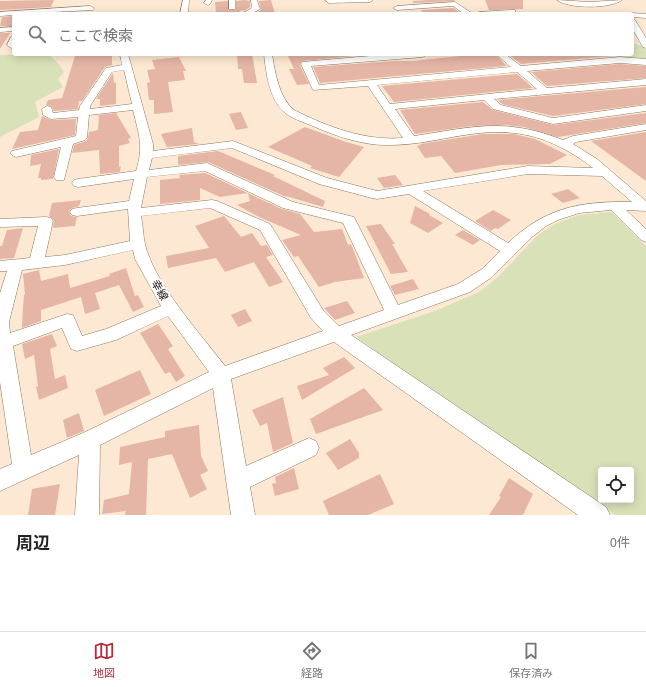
<!DOCTYPE html>
<html lang="ja">
<head>
<meta charset="utf-8">
<style>
	:root { --surface:#fff; --page:#f2f2f2; --text:#202124; --muted:#757577; --line:#e0e0e0; --accent:#ba293a }
	body { margin:0; font-family:Georgia,"Noto Sans JP",serif; background:var(--page); color:var(--text) }
	.controls { position:absolute; right:12px; bottom:12px; display:grid; overflow:hidden; border-radius:4px; box-shadow:0 2px 10px #0003 }
	.controls button { width:36px; height:36px; display:grid; place-items:center; padding:0; border:0; border-bottom:1px solid var(--line); background:var(--surface); color:var(--text); font:20px sans-serif }
	.list { margin:0; padding:0; list-style:none }
	h2 { display:flex; justify-content:space-between; align-items:center; height:52px; margin:0; padding:0 16px; font-size:17px }
	h2 small { font-size:13px; font-weight:400; color:var(--muted) }
	.icon { flex:none; width:22px; height:22px; fill:none; stroke:currentColor; stroke-width:2; stroke-linecap:round; stroke-linejoin:round }
	.map { position:relative; flex:none; width:646px; height:515px; overflow:hidden }
	.search { position:absolute; background:var(--surface); box-shadow:0 2px 10px #0003; left:12px; right:12px; top:12px; height:44px; display:flex; align-items:center; gap:10px; box-sizing:border-box; padding:0 14px; border-radius:4px; color:var(--muted); font-size:15px }
	.sheet { height:116px; background:var(--surface) }
	nav { display:flex; justify-content:space-around; align-items:center; box-sizing:border-box; height:56px; border-top:1px solid var(--line); background:var(--surface); font-size:11px; color:var(--muted) }
	nav a { display:grid; justify-items:center; gap:2px }
	nav .on { color:var(--accent) }
	.map>svg:first-child { display:block }
	.green { fill:#d9e1b8; fill-rule:evenodd }
	.building { fill:#e5b5a6 }
	.lines { fill:none; stroke-linecap:round; stroke-linejoin:round }
	.minor-casing { stroke:#8d775e; stroke-width:1 }
	.minor { fill:#fff; fill-rule:evenodd }
	.labels { text-anchor:middle; stroke-width:4; stroke-linejoin:round; paint-order:stroke }
	.street-label { font-size:11px; fill:#1f160c; stroke:#fff }
</style>
</head>
<body>
<div class="map">
<svg width="646" height="515" viewBox="0 0 646 515">
	<rect width="100%" height="100%" fill="#fde9d3"/>
	<g class="green">
		<path d="M632,43L643,46L646,50V60L618,58L612,54H632Z"/>
		<path d="M48,54L59,64L64,72L58,79L63,87L35,102L39,117L0,137V55Z"/>
		<path d="M612,212L646,246V515H615L545,469L356,337L435,311L479,292L498,277L538,235L555,224L579,215ZM601,470H631V500H601Z"/>
	</g>
	<g class="building">
		<path d="M54,0L51,7L0,10V1Z"/>
		<path d="M245,0L250,1V7L244,11L241,10L240,12L216,13L215,2L228,1V10H235L236,9V1Z"/>
		<path d="M271,0L275,14H254L261,10L259,1Z"/>
		<path d="M429,0H454V1L414,3L412,1Z"/>
		<path d="M485,0H523V9L489,10Z"/>
		<path d="M453,8L459,12L425,14L421,10Z"/>
		<path d="M14,16V26H0L2,17Z"/>
		<path d="M0,33H10L0,49Z"/>
		<path d="M94,54H112V65L105,67L82,101H79L78,109L54,111L51,106L46,105L48,100L62,98L75,56Z"/>
		<path d="M237,54H252L257,83H244L242,69H238Z"/>
		<path d="M311,54H375L302,61L300,65L309,84L297,85L289,69H294L288,56Z"/>
		<path d="M468,54H495L507,66L320,83L313,67L394,61H413L469,55Z"/>
		<path d="M508,54H609L612,56L521,64Z"/>
		<path d="M179,57L186,71H183L185,80L168,82L173,112L154,114V100H149L147,83L150,82L147,70L155,69L152,60Z"/>
		<path d="M620,64L646,66V78L547,86L531,72Z"/>
		<path d="M113,73L114,83L116,82V104L100,106V99H96Z"/>
		<path d="M517,74L533,88L394,102L382,86Z"/>
		<path d="M646,87V104L553,116L502,104L498,100Z"/>
		<path d="M483,102L493,110L553,125L646,113V123L558,137L524,127L506,125L471,126L415,134L400,110Z"/>
		<path d="M241,112L248,128L236,130L229,114Z"/>
		<path d="M116,113L131,138L128,139L130,143L119,146V167L121,166L120,172L100,174L99,150L72,153L74,145L86,141L88,138L89,132L98,130L99,115Z"/>
		<path d="M42,116L51,120L76,119L75,135L12,149L20,132L38,130Z"/>
		<path d="M305,127L346,142L364,147L339,177L310,168L312,166L268,147Z"/>
		<path d="M192,128L194,142L199,144L167,147L161,134Z"/>
		<path d="M646,132V181L591,141Z"/>
		<path d="M483,134H514L535,139L567,155L550,164L501,165L455,173L441,156L425,158L417,146L421,145L420,144Z"/>
		<path d="M59,149L53,179L41,180V178H38L41,164L30,166L31,155Z"/>
		<path d="M218,151L275,175L273,176L325,201L323,207L286,196V197L208,162L178,165V156Z"/>
		<path d="M205,173L282,209L300,214L314,232L342,229L348,245L351,244L355,254L364,278L335,282L319,287L298,256L294,257L282,240L301,235L259,217L237,205L250,201L248,193L220,197L200,188V200L160,204V180L180,178L179,175Z"/>
		<path d="M395,175L403,185L384,188L377,178Z"/>
		<path d="M568,189L580,198L563,203L551,194Z"/>
		<path d="M81,200L79,206L72,208L69,211L71,216L77,217L75,226L53,228L54,220L49,216L52,203Z"/>
		<path d="M415,206L430,214L429,215L443,223L428,233L410,223Z"/>
		<path d="M493,210L511,220L498,229L495,228L491,231L475,221Z"/>
		<path d="M224,216L241,237L252,233L261,246L267,245L273,255L266,257L283,282L269,287L254,262L225,272L216,258L168,268L166,256L209,248L195,226Z"/>
		<path d="M381,224L395,244H392L408,272L391,274L366,226Z"/>
		<path d="M23,228L14,258L0,259V246H2L7,230Z"/>
		<path d="M463,230L480,240L473,245L455,235Z"/>
		<path d="M126,268L135,296L138,295L144,307L133,312L119,285L95,293L100,309L85,314L81,297L41,310V321L22,328L23,306L24,295L25,294L23,274L39,270L41,281L68,274L70,288L110,276L109,274Z"/>
		<path d="M413,279L419,289L395,295L390,286Z"/>
		<path d="M347,301L355,313L335,320L324,308Z"/>
		<path d="M245,309L252,321L238,327L231,315Z"/>
		<path d="M158,324L173,346L168,349L185,376L176,382L170,372L165,374L140,333Z"/>
		<path d="M52,334L57,346L50,349L55,379L65,375L68,388L39,400L36,387L38,386L34,355L25,359L22,344Z"/>
		<path d="M344,357L355,368L302,400L297,386L329,375L323,368Z"/>
		<path d="M140,370L151,394L104,416L95,390Z"/>
		<path d="M364,388L383,410L316,434L310,419Z"/>
		<path d="M283,397L293,443L273,452L267,423L260,426L252,410Z"/>
		<path d="M79,413L84,431L67,438L63,420Z"/>
		<path d="M199,425L201,456L208,471L200,475L207,489L190,498L172,454L148,459L146,515H125L126,511L102,514L104,500L129,494L132,462L119,465L120,447L165,437V431Z"/>
		<path d="M350,439L359,453V458L338,470L326,453Z"/>
		<path d="M294,468L299,489L275,496L272,484L276,483L275,477Z"/>
		<path d="M380,474L394,504L368,515H329L323,501Z"/>
		<path d="M509,478L533,494L523,515H489L501,497L499,496Z"/>
		<path d="M60,484L55,515H28L32,489Z"/>
	</g>
	<g class="lines">
		<defs>
			<g id="minor">
				<path d="M183,0H189L188,14H180Z"/>
				<path d="M206,0H212L210,4L208,5L204,3Z"/>
				<rect x="229" y="0" width="6" height="9"/>
				<path d="M251,0H257L260,9L251,14H241L252,8Z"/>
				<path d="M325,0H373L370,2L329,3Z"/>
				<path d="M557,0L590,2L622,0C611,9 568,9 557,0Z"/>
				<path d="M455,2L473,14H464L453,6L397,10L393,8L397,6Z"/>
				<path d="M90,6L94,8L93,10L14,14V15L0,16V12Z"/>
				<path d="M512,10H515V14H475L479,12Z"/>
				<path d="M632,13L646,14V18L632,17V14H629Z"/>
				<path d="M632,20H635L646,38V48L643,47L632,28Z"/>
				<path d="M14,27V31L0,32V28Z"/>
				<path d="M11,37H14V47L11,48L7,45Z"/>
				<path d="M120,54H128L153,144V151L233,141L327,178L377,191L528,166L593,168C570,150 543,136 514,133C472,128 432,145 391,145C365,146 338,137 315,127C304,122 291,119 283,111C269,98 266,72 264,54H272C275,72 279,98 294,110C328,127 365,141 403,138L368,86L313,90L301,64L302,62L392,54H427L423,57L311,66L319,85L511,67L496,54H505L521,66L620,57L646,59V65L620,63L527,71L547,88L646,79V85L494,99L501,105L553,118L646,105V111L553,124L493,109L484,100L395,109L414,136C472,127 505,117 563,140L573,136L646,124V130L576,142L573,144L597,159L646,201V211L626,210L646,229V242L641,240L611,210L579,213L558,220L546,226L532,237L492,277L470,292L351,335L606,507L610,515H578L334,342L231,379L246,466L309,438L316,441L319,448L316,455L250,487L255,515H231L213,388L100,445L99,515H75L79,455L0,491V469L12,464L0,382V293L7,271H0V261L30,258L38,226L0,227V219L46,217L51,218L53,221L45,257L65,255L130,241L128,209L77,216L72,215L70,212L72,209L77,208L129,201L134,179L78,187L74,186L72,183L74,180L78,179L136,171C144,145 139,136 133,110L89,115L87,138L85,140L73,144L64,180H56L54,177L61,147L16,157L12,155L10,153L12,151L76,136L78,117L51,119L43,115L42,109L47,106L51,107L53,113L79,110L80,106L106,68L122,65ZM124,70L132,104L90,109V106L112,72ZM517,72L537,89L390,104L377,85ZM232,148L319,184L372,198L377,199L409,194L500,251L482,269L458,284L398,305L354,217L293,202L207,163L149,170L152,158ZM205,171L283,208L343,223L384,310L339,326L323,310L270,224L217,201L212,200L141,208L147,177ZM528,174L602,176L632,202C581,201 546,207 508,243L423,191ZM210,208L260,230L311,318L323,331L225,366C200,333 154,283 145,244C143,235 143,225 141,216ZM133,250L135,259L161,306L106,329L82,336L73,315L67,314L10,333L9,322L22,270L65,265ZM168,316L209,372L83,433L31,455L13,346L62,328L71,349L77,351L116,340Z"/>
			</g>
		</defs>
		<use href="#minor" class="minor-casing"/>
		<use href="#minor" class="minor"/>
	</g>
	<g class="labels">
		<g class="street-label">
			<text transform="translate(160 290) rotate(60)" y="4">幸線</text>
		</g>
	</g>
</svg>
<div class="controls">
<button><svg class="icon" aria-label="locate" viewBox="0 0 24 24"><circle cx="12" cy="12" r="6"/><path d="M12 2v4M12 18v4M2 12h4M18 12h4"/></svg></button>
</div>
<div class="search"><svg class="icon" aria-label="search" viewBox="0 0 24 24"><circle cx="10" cy="10" r="6"/><path d="M15 15l6 6"/></svg>ここで検索</div>
</div>
<section class="sheet">
<h2>周辺<small>0件</small></h2>
<ul class="list">
</ul>
</section>
<nav>
<a class="on"><svg class="icon" aria-label="map" viewBox="0 0 24 24"><path d="M3 6l6-2 6 2 6-2v14l-6 2-6-2-6 2zM9 4v14M15 6v14"/></svg>地図</a>
<a><svg class="icon" aria-label="directions" viewBox="0 0 24 24"><path d="M12 3l9 9-9 9-9-9zM9 14v-3h6M13 9l2 2-2 2"/></svg>経路</a>
<a><svg class="icon" aria-label="saved" viewBox="0 0 24 24"><path d="M7 4h10v16l-5-4-5 4z"/></svg>保存済み</a>
</nav>
</body>
</html>
